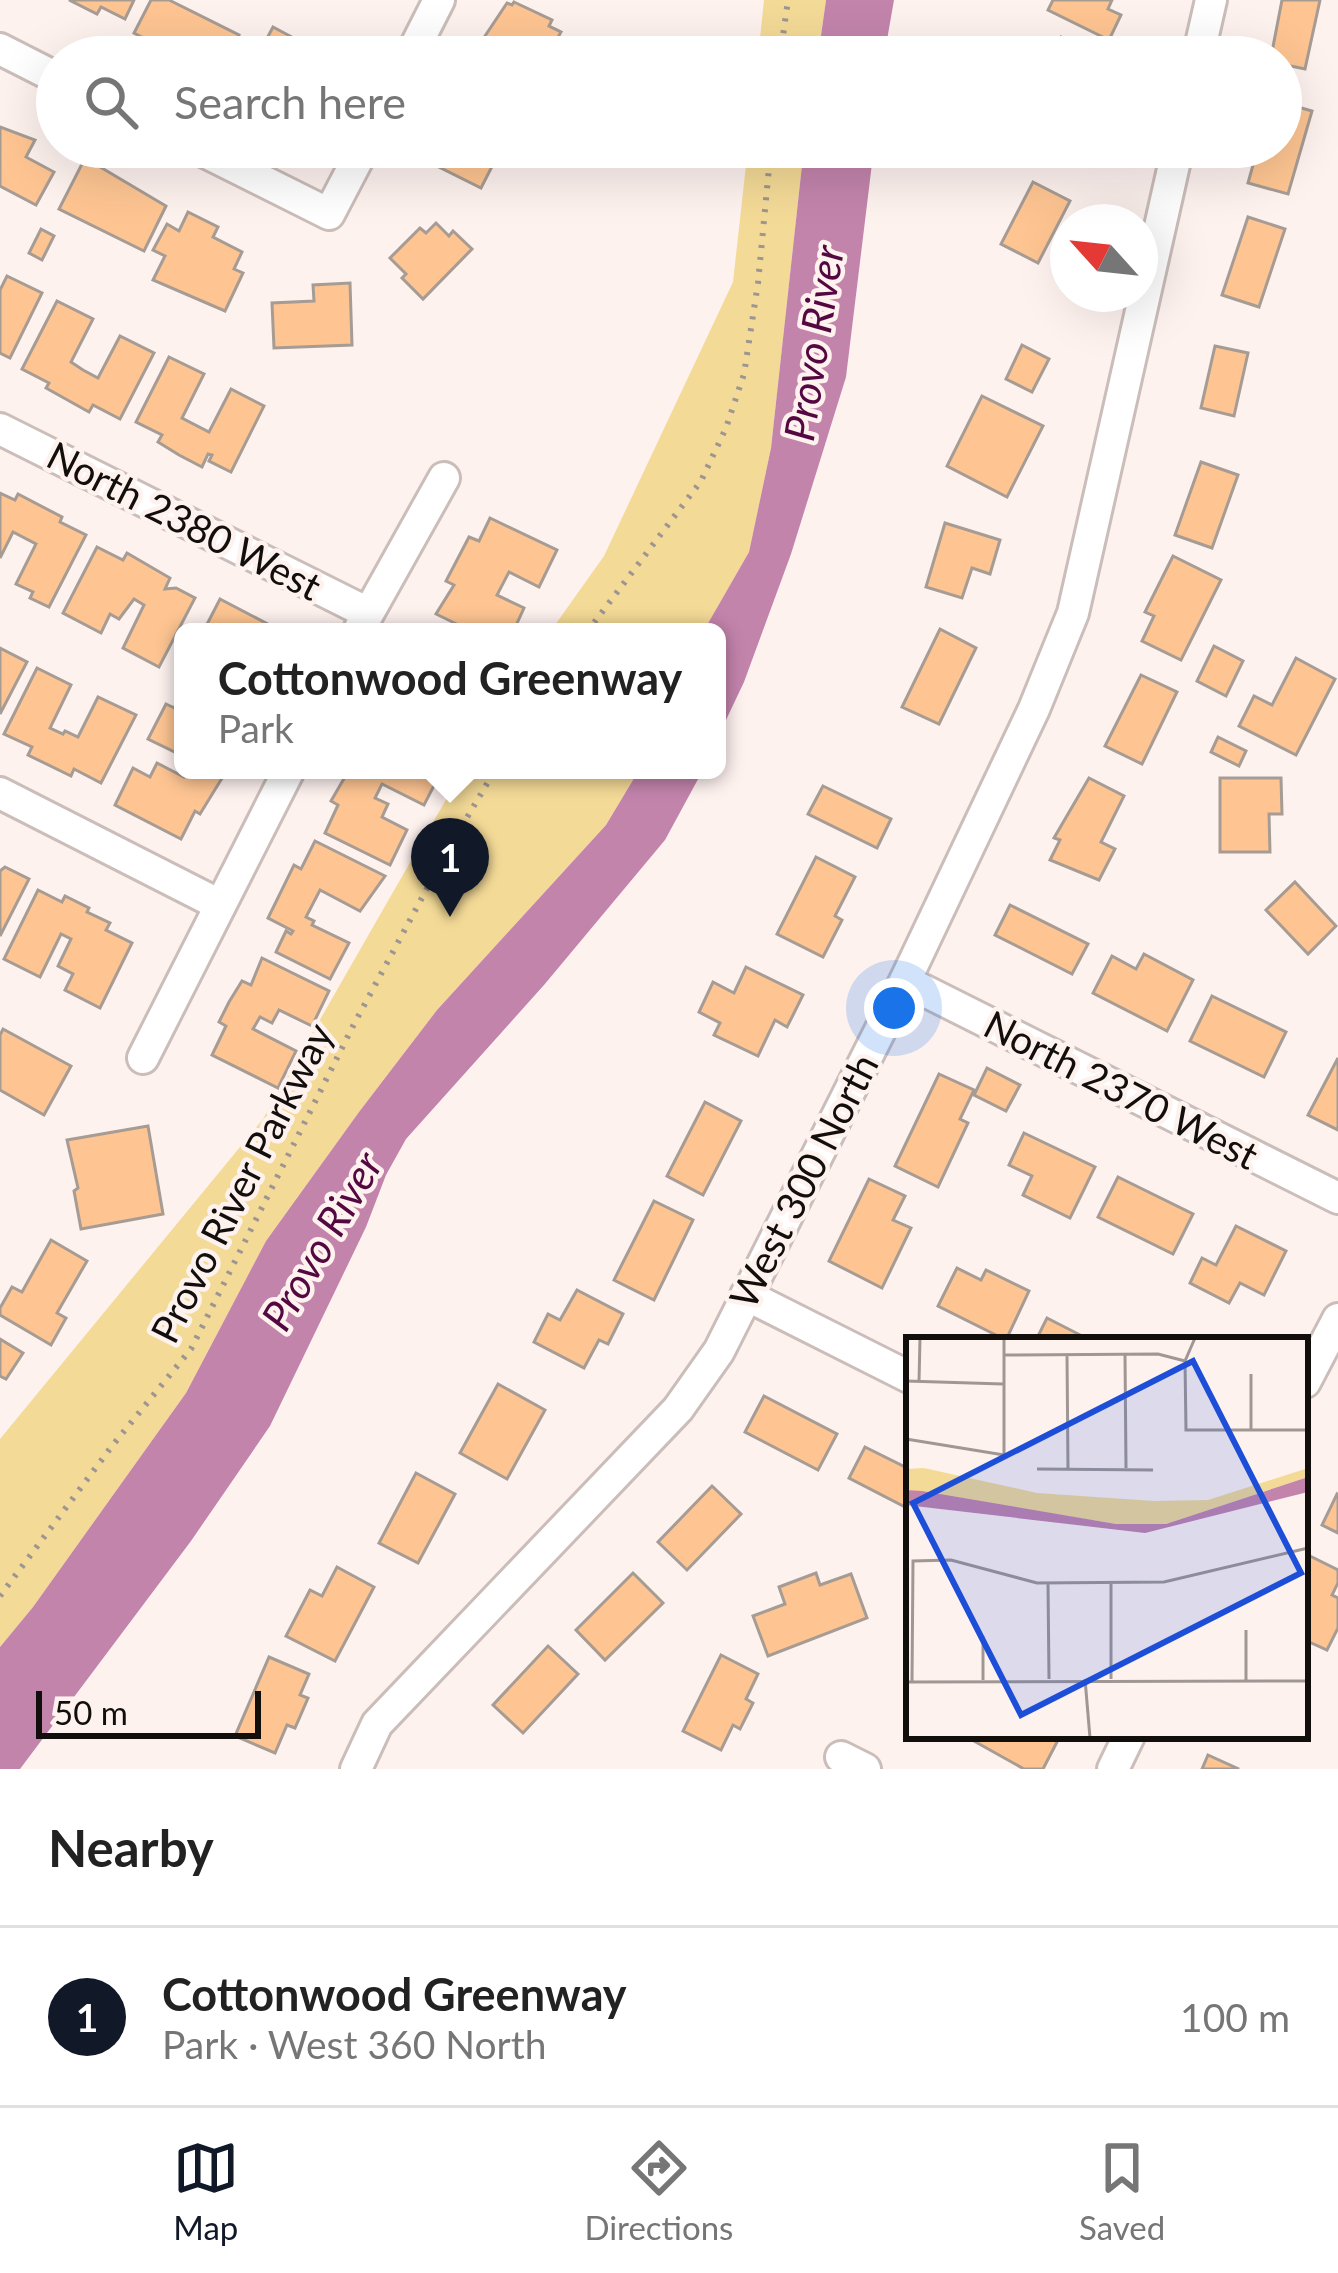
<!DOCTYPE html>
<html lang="en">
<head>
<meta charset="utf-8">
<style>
	:root { --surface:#fff; --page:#f6f6f6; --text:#222; --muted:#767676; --line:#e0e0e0; --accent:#111827 }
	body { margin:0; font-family:Lato,sans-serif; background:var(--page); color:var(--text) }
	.compass { position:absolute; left:1050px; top:204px; width:108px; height:108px; border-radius:50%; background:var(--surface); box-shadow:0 12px 48px #0002; rotate:297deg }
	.scale { position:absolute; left:36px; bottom:30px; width:225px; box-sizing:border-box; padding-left:12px; border:6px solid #120e0c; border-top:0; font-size:33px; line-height:42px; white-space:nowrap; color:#120e0c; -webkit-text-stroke:9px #fef2ef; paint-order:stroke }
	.you { position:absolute; left:894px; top:1008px; width:42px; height:42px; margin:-30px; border:9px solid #fff; border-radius:50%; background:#1a73e8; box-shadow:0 0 0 18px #1a73e833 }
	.badge { display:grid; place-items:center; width:78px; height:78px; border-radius:50%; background:var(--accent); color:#fff; font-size:39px; font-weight:700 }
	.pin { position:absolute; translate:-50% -99px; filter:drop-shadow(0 3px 6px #0008) }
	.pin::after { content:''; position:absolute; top:63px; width:42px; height:36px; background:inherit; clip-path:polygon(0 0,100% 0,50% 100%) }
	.popup { position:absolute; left:174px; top:623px; width:552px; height:156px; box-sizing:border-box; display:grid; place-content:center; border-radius:18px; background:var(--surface); filter:drop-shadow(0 3px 9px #0005); font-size:39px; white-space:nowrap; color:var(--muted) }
	.popup b { font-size:45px; color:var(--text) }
	.popup::after { content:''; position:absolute; left:50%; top:100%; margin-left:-24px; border:24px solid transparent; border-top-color:var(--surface) }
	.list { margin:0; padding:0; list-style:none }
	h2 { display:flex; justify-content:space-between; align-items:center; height:156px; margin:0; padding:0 48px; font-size:51px }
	h2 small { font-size:39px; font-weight:400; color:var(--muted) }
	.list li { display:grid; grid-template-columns:78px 1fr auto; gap:36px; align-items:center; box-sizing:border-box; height:180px; padding:0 48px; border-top:3px solid var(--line) }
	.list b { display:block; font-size:45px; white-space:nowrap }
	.list p { margin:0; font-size:39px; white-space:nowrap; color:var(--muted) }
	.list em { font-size:39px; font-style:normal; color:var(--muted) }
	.icon { flex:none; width:66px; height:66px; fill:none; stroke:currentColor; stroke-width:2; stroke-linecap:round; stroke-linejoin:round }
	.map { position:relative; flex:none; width:1338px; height:1769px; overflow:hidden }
	.search { position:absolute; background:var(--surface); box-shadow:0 12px 48px #0002; left:36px; right:36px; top:36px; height:132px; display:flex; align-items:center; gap:30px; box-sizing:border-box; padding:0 42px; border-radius:66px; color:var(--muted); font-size:45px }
	.sheet { height:336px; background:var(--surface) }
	nav { display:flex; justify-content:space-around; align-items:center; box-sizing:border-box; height:168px; border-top:3px solid var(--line); background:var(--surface); font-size:33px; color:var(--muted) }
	nav a { display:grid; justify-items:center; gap:6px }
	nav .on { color:var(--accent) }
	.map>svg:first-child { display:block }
	.green { fill:#f4da97 }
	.water { fill:#c384ac }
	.building { fill:#fec592; stroke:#a69c94; stroke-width:3 }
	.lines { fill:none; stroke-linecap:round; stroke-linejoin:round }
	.minor-casing { stroke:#cbbdb9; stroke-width:36 }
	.path { stroke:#9d9592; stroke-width:6; stroke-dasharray:3 9; stroke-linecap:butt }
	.minor { stroke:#fff; stroke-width:30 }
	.labels { text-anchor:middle; stroke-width:9; stroke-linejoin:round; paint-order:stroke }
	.street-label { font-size:39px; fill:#120e0c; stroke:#fef2ef }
	.water-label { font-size:42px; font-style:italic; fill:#540841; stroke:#fef2ef }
	.inset-road { fill:none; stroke:#a09794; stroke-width:3 }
	.view { fill:#1d4ed8; fill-opacity:0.15; stroke:#1d4ed8; stroke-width:6 }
	.inset-edge { fill:none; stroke:#120e0c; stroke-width:6 }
</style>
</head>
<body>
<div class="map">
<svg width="1338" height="1769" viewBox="0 0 1338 1769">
	<rect width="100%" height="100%" fill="#fef2ef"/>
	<g class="green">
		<path d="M764,0H826L818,57H758Z"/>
		<path d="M748,147H804L771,448L749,552L703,632H550L604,556L733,282Z"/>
		<path d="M463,770H639L606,825L437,1010L359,1112L266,1241L186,1393L33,1607L0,1647V1439L263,1119Z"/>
	</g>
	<g class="water">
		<path d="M826,0H894L884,57H818Z"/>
		<path d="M804,147H874L846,377L791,554L744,682L717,739V632H703L749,552L771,448Z"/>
		<path d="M639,770H703L665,840L544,985L406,1139L386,1175L366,1227L270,1426L191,1541L20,1769H0V1647L33,1607L186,1393L266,1241L359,1112L437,1010L606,825Z"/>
	</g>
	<g class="building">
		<path d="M69,0H134L125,19L101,7L97,14Z"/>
		<path d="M151,0H169L239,35L228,57H167L160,53L163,48L134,33Z"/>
		<path d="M1053,0H1112L1108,9L1121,15L1109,40L1048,10Z"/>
		<path d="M1282,0H1320L1305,69L1281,64V57H1271Z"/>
		<path d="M514,2L552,20L549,26L561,32L551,50L542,45L536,57H487L493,44L485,36L507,3L512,5Z"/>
		<path d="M273,27L320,52L317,57H257Z"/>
		<path d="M1061,37L1094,55V57H1050Z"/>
		<path d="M1281,102L1312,111L1288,194L1248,183L1258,147H1281Z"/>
		<path d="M0,127L35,140L26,157L54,172L36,205L0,186Z"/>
		<path d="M434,147H502L481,188L427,161Z"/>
		<path d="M85,158L166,206L144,251L59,209Z"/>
		<path d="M1033,182L1070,201L1038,263L1001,244Z"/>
		<path d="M188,212L218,227L213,237L242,252L234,269L243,273L225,311L153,280L165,256L153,250L167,224L179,231Z"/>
		<path d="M1248,217L1285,229L1259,307L1222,295Z"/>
		<path d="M436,223L449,236L453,231L472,249L423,299L402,278L406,274L390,258L420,228L426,233Z"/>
		<path d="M41,229L54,236L42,260L29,253Z"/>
		<path d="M7,276L42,293L10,358L0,353V290Z"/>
		<path d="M350,283L352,345L274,348L272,303L314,301L313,285Z"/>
		<path d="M57,301L93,319L71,362L83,370L98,378L120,336L154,353L120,419L93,405L89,412L46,388L49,383L22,369Z"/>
		<path d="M1022,345L1049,359L1032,392L1006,379Z"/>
		<path d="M1215,346L1248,353L1234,416L1201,408Z"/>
		<path d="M169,357L204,374L182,418L209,432L231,389L264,406L231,472L209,461L212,455L208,454L202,467L179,455L158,442L162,435L136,422Z"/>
		<path d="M982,396L1043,426L1007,497L947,466Z"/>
		<path d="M1201,462L1238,475L1212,548L1175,535Z"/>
		<path d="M0,493L15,500L18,494L62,517L60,522L86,535L49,607L30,598L33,592L16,584L36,544L13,532L0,558Z"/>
		<path d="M490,518L557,550L539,587L509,572L497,595L524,608L513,632H473L436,614L454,585L446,581L469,537L479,541Z"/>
		<path d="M945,523L1000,540L990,574L972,568L962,598L926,587Z"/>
		<path d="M97,547L123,560L127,553L170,578L165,589L176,588L195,598L159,667L123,648L144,605L134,599L119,619L110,614L101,633L63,613Z"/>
		<path d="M1173,556L1221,580L1181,660L1142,641L1154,616L1145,612Z"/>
		<path d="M220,599L283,632H203Z"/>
		<path d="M940,629L976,648L939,724L902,707Z"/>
		<path d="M1214,646L1243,661L1226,696L1197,681Z"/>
		<path d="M0,648L27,662L0,714Z"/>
		<path d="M1296,658L1335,679L1296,755L1239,726L1254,696L1272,705Z"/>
		<path d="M37,668L71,685L50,728L63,734L65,731L78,737L98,697L136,715L101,783L74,769L71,776L28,755L32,747L4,734Z"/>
		<path d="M1141,675L1177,692L1142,764L1105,746Z"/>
		<path d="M166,704L183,712V756L148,739Z"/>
		<path d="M1218,737L1246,751L1239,766L1211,752Z"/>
		<path d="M157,763L184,777L188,770H227L200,814L195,811L181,839L115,805L133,768L150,777Z"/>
		<path d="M349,770H442L424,805L382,784L375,798L388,804L382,817L407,830L390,865L325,833L338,805L331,801Z"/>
		<path d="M1089,778L1124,796L1101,842L1115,849L1099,880L1050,860L1060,840L1054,838Z"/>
		<path d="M1220,778H1281L1282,814H1269L1270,852H1220Z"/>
		<path d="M823,786L891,819L877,848L808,814Z"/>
		<path d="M315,841L385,876L360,911L320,890L306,917L314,921L312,925L349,943L330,979L276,952L286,931L291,934L293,931L268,918L294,865L301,869Z"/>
		<path d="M816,857L855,877L835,916L842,920L823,957L777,934Z"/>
		<path d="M5,867L29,879L0,936V871Z"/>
		<path d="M1295,882L1336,926L1308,954L1266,910Z"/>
		<path d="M38,890L62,902L65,896L89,908L87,912L110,923L106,930L132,943L100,1008L65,990L73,974L58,966L71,939L61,934L40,977L4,959Z"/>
		<path d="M1010,905L1088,944L1072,974L995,935Z"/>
		<path d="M1144,954L1193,980L1167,1031L1093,993L1112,956L1136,969Z"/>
		<path d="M262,958L329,991L312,1026L279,1010L272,1023L260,1017L253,1029L296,1051L278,1088L212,1055L226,1026L219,1022L229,1002L242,981L251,985Z"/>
		<path d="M746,967L803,995L787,1027L775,1020L758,1056L714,1035L720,1023L699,1012L713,982L734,993Z"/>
		<path d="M1212,996L1286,1032L1264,1077L1190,1041Z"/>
		<path d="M3,1029L71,1066L44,1115L0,1090V1035Z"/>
		<path d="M1338,1058V1130L1308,1115Z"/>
		<path d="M987,1068L1020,1085L1006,1111L974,1095Z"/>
		<path d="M939,1074L974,1090L960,1119L968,1123L938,1187L895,1166Z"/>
		<path d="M705,1102L741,1121L703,1195L667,1176Z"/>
		<path d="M148,1126L163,1214L81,1229L74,1191L78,1188L67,1140Z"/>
		<path d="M1024,1133L1095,1167L1070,1218L1023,1195L1032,1176L1009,1165Z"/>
		<path d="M1118,1177L1193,1214L1173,1254L1098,1217Z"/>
		<path d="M869,1179L905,1196L893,1220L911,1228L882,1288L829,1261Z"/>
		<path d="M654,1201L693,1220L654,1300L614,1280Z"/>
		<path d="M1236,1226L1286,1251L1264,1295L1240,1283L1229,1303L1190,1283L1202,1258L1216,1265Z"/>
		<path d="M51,1240L87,1261L57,1313L66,1318L51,1345L0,1315V1308L12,1287L22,1292Z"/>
		<path d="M957,1268L981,1280L986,1270L1029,1291L1006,1340L938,1306Z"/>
		<path d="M577,1290L623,1314L608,1344L599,1340L584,1368L534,1342L548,1314L560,1320Z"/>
		<path d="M1047,1318L1090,1340H1036Z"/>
		<path d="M0,1339L23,1353L6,1379L0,1376Z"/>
		<path d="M498,1384L545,1410L507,1479L460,1453Z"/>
		<path d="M764,1396L837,1434L818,1470L745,1432Z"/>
		<path d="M865,1447L909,1469V1509L849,1478Z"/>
		<path d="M416,1473L455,1494L418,1563L379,1543Z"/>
		<path d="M712,1486L741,1514L687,1570L658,1542Z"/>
		<path d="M1337,1494L1338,1495V1533L1322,1525Z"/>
		<path d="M1310,1556L1338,1570V1583L1332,1595L1338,1598V1628L1327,1650L1305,1640V1567Z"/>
		<path d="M337,1567L374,1587L335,1661L286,1636L310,1590L322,1596Z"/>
		<path d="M633,1573L663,1603L605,1660L576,1630Z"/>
		<path d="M816,1573L820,1585L851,1574L867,1618L768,1656L753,1616L785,1604L779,1587Z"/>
		<path d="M548,1646L578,1674L523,1733L493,1705Z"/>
		<path d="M721,1655L758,1674L746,1699L753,1703L740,1729L733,1725L721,1750L683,1731Z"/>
		<path d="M269,1657L309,1674L300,1695L308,1698L295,1728L287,1725L275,1753L235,1736Z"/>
		<path d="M965,1736H1051L1058,1740L1043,1769H1024Z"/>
		<path d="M1208,1755L1239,1769H1202Z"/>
	</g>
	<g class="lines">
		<defs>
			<g id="minor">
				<path d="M0,49L57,78"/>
				<path d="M410,57L439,0"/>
				<path d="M1198,57L1211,0"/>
				<path d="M195,147L329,214L364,147"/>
				<path d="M0,429L368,613"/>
				<path d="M359,630L444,478"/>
				<path d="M0,793L220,905"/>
				<path d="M905,981L1338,1198"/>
				<path d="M143,1058L289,770"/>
				<path d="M746,1295L909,1377"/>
				<path d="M1305,1382L1338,1319"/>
				<path d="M841,1757L865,1769"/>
				<path d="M356,1769L377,1724L678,1409L719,1351L905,981L1034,709L1073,613L1178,147"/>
				<path d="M1113,1769L1129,1736"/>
			</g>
		</defs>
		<use href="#minor" class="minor-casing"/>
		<g class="path">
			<path d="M780,57L788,0"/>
			<path d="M587,632L701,481L726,428L744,374L758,283L771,147"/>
			<path d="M0,1596L112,1446L191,1349L353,1026L445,855L495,770"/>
		</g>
		<use href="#minor" class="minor"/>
	</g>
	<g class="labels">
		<g class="street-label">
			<text transform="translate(184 521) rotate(27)" y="14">North 2380 West</text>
			<text transform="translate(1121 1090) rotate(27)" y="14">North 2370 West</text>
			<text transform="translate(804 1181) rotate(-63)" y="14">West 300 North</text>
			<text transform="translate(242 1183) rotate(-63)" y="14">Provo River Parkway</text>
		</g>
		<g class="water-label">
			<text transform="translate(814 343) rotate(-81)" y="15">Provo River</text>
			<text transform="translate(322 1241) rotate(-60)" y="15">Provo River</text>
		</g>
	</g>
	<g transform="translate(906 1337)">
		<rect width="402" height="402" fill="#fef2ef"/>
		<path d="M18,131L131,156L248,164L302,163L402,131V140L260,187H210L0,153V132Z" fill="#f4da97"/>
		<path d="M402,140V155L239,196L0,168V153L16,154L210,187H260Z" fill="#c384ac"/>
		<path class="inset-road" d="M289,1L279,24L280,93H402M219,17L220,131M98,18L252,17L279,24M161,18L162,132M345,37V93M0,44L97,47M13,45L14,1M0,102L98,118V1M131,132L247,133M142,246L143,342M205,246V342M340,293V343M77,299V343M179,342L184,401M0,345L402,344M6,345L7,224L45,223L131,246L258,245L402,211"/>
		<path class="view" d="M287,24L395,236L115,378L7,166Z"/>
		<rect width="402" height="402" class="inset-edge"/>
	</g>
</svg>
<svg class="compass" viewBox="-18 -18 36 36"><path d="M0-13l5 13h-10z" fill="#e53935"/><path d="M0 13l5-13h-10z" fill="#767676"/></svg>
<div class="scale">50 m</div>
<div class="you"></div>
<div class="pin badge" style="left:450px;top:917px">1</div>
<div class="popup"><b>Cottonwood Greenway</b>Park</div>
<div class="search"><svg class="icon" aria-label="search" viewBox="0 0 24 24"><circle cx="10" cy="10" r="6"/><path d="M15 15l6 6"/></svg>Search here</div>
</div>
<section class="sheet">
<h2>Nearby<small></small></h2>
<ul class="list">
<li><span class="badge">1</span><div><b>Cottonwood Greenway</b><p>Park · West 360 North</p></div><em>100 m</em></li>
</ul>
</section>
<nav>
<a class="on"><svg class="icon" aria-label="map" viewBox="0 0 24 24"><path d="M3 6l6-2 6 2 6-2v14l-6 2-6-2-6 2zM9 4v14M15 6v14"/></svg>Map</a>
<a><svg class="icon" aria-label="directions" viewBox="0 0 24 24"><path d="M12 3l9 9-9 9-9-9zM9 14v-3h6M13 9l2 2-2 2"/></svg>Directions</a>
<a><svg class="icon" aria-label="saved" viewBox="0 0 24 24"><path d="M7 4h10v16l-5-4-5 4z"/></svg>Saved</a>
</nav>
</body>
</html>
